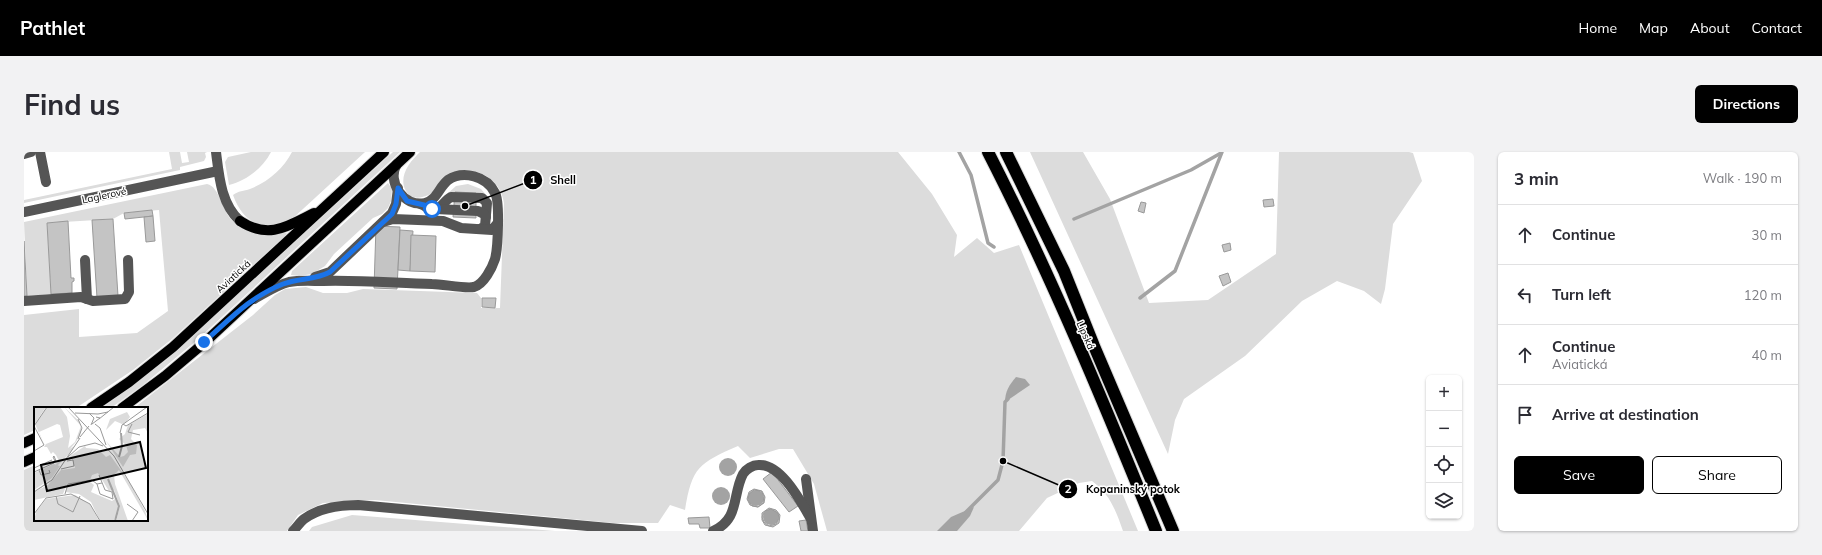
<!DOCTYPE html>
<html lang="en">
<head>
<meta charset="utf-8">
<style>
	:root { --surface:#fff; --page:#f2f2f3; --text:#2b2b33; --muted:#7c7c81; --line:#e1e1e2; --accent:#000 }
	body { margin:0; font-family:Mulish,sans-serif; background:var(--page); color:var(--text) }
	.controls { position:absolute; right:12px; bottom:12px; display:grid; overflow:hidden; border-radius:6px; box-shadow:0 1px 3px #0004 }
	.controls button { width:36px; height:36px; display:grid; place-items:center; padding:0; border:0; border-bottom:1px solid var(--line); background:var(--surface); color:var(--text); font:20px sans-serif }
	.stop { position:absolute; width:12px; height:12px; margin:-9px; border:3px solid #1a73e8; border-radius:50%; background:#fff }
	.stop.end { background:#1a73e8; border-color:#fff; box-shadow:0 1px 4px #0008 }
	.list { margin:0; padding:0; list-style:none }
	h2 { display:flex; justify-content:space-between; align-items:center; height:52px; margin:0; padding:0 16px; font-size:17px }
	h2 small { font-size:13px; font-weight:400; color:var(--muted) }
	.list li { display:grid; grid-template-columns:26px 1fr auto; gap:12px; align-items:center; box-sizing:border-box; height:60px; padding:0 16px; border-top:1px solid var(--line) }
	.list b { display:block; font-size:15px; white-space:nowrap }
	.list p { margin:0; font-size:13px; white-space:nowrap; color:var(--muted) }
	.list em { font-size:13px; font-style:normal; color:var(--muted) }
	.actions { display:flex; gap:8px; padding:12px 16px }
	.actions a { flex:1; padding:9px 0; border:1px solid var(--accent); border-radius:6px; text-align:center; font-size:14px; color:var(--accent) }
	.actions .main { background:var(--accent); color:#fff }
	.icon { flex:none; width:22px; height:22px; fill:none; stroke:currentColor; stroke-width:2; stroke-linecap:round; stroke-linejoin:round }
	.map { position:relative; flex:none; width:1450px; height:379px; overflow:hidden; border-radius:6px }
	header { display:flex; align-items:center; gap:24px; box-sizing:border-box; height:56px; padding:0 20px; background:var(--accent); color:#fff }
	header strong { font-size:19px }
	nav { display:flex; gap:22px; margin-inline-start:auto; font-size:14px }
	.intro { display:flex; align-items:center; justify-content:space-between; box-sizing:border-box; height:96px; padding:0 24px }
	h1 { margin:0; font-size:28px }
	.button { padding:10px 18px; border-radius:6px; background:var(--accent); color:#fff; font-size:14px; font-weight:700 }
	main { display:flex; gap:24px; padding:0 24px }
	aside { flex:1; background:var(--surface); border-radius:6px; box-shadow:0 1px 3px #0004 }
	.map>svg:first-child { display:block }
	.green { fill:#dcdcdc }
	.water { fill:#a3a3a3 }
	.lines { fill:none; stroke-linecap:round; stroke-linejoin:round }
	.stream { stroke:#a3a3a3; stroke-width:3.5 }
	.building { fill:#c4c4c4; stroke:#999; fill-rule:evenodd }
	.major-casing { stroke:#dbdbdb; stroke-width:12 }
	.highway-casing { stroke:#dbdbdb; stroke-width:14 }
	.minor { stroke:#555; stroke-width:10 }
	.major { stroke:#000; stroke-width:10 }
	.highway { stroke:#000; stroke-width:12 }
	.route { stroke:#1a73e8; stroke-width:5 }
	.labels { text-anchor:middle; stroke-width:3; stroke-linejoin:round; paint-order:stroke }
	.street-label { font-size:10px; fill:#000; stroke:#fff }
	.inset-river { fill:none; stroke:#a3a3a3; stroke-width:2 }
	.inset-road { fill:none; stroke:#999; stroke-width:1 }
	.view { fill:#000; fill-opacity:0.15; stroke:#000; stroke-width:2 }
	.inset-edge { fill:none; stroke:#000; stroke-width:2 }
	.leader { fill:none; stroke:#000; stroke-width:1.5 }
	.callout-dot { fill:#000; stroke:#fff; stroke-width:1.5 }
	.mark-label { font-size:12px; text-anchor:middle; font-weight:bold; fill:#fff }
	.callout-label { font-size:11px; text-anchor:middle; font-weight:bold; fill:#000; stroke:#fff; stroke-width:3; stroke-linejoin:round; paint-order:stroke }
</style>
</head>
<body>
<header>
<strong>Pathlet</strong>
<nav><a>Home</a><a>Map</a><a>About</a><a>Contact</a></nav>
</header>
<div class="intro"><h1>Find us</h1><a class="button">Directions</a></div>
<main>
<div class="map">
<svg width="1450" height="379" viewBox="0 0 1450 379">
	<rect width="100%" height="100%" fill="#fff"/>
	<g class="green">
		<path d="M145,0H156L158,11L165,10L163,0H183L181,1L182,5L180,9L156,15V18L0,51V48L148,17Z"/>
		<path d="M227,0H247C239,16 222,29 205,33L201,10L204,5Z"/>
		<path d="M268,0H341L267,68C238,78 220,73 209,43C214,39 220,39 226,37C244,30 259,17 268,0Z"/>
		<path d="M369,0H376L172,189L119,233L87,256H78L141,209Z"/>
		<path d="M396,0H874L908,42L933,83L930,105L953,86L970,101L995,93L1114,379H1099C1092,359 1086,342 1068,329L1055,331L1023,346L995,379H803L790,332L769,297H755L726,306L714,294C675,311 668,315 661,358L646,353L634,371H589L351,348L299,351L274,363L263,379H0V318L11,313V368H123V256H110L229,163L251,143L261,137L282,135L299,141H323L339,137L453,141L457,146V156H476L480,51C477,30 458,16 436,19C423,29 403,52 386,44C371,29 384,11 396,0Z"/>
		<path d="M1006,0H1059L1086,47L1125,151L1184,148L1252,102L1255,0H1385L1389,1L1398,29L1369,72L1361,137L1357,152L1340,139L1313,129L1278,149L1221,204L1160,247L1151,268L1144,302Z"/>
		<path d="M364,31L368,37L367,49L364,56L358,62L349,66L310,102L301,114L288,122L275,124L267,123L268,119Z"/>
		<path d="M183,32C196,34 198,62 211,71C219,75 250,78 261,80L263,82L148,187L109,218L52,256H11V278L0,283V163L55,157V185L113,181L144,159L135,58L100,61L89,67L23,71L27,142L3,144L0,70Z"/>
		<path d="M444,32L457,37L463,44L423,42L432,34Z"/>
		<path d="M328,363L531,379H285L288,375Z"/>
	</g>
	<g class="water">
		<path d="M992,225L1001,227L1006,233L981,250C981,240 985,233 992,225Z"/>
		<circle cx="704" cy="315" r="9"/>
		<circle cx="697" cy="344" r="9"/>
		<circle cx="732" cy="346" r="8"/>
		<path d="M950,355L946,364L933,379H913L927,365Z"/>
		<circle cx="747" cy="365" r="8"/>
	</g>
	<g class="lines">
		<g class="stream">
			<path d="M935,0L947,23L964,91L970,95"/>
			<path d="M1050,67L1167,18L1197,1"/>
			<path d="M1116,146L1151,119L1198,0"/>
			<path d="M942,360L974,328L979,309L981,250L984,247"/>
		</g>
	</g>
	<g class="building">
		<path d="M431,40L452,41V66L429,65Z"/>
		<path d="M1249,47L1250,54L1240,55L1239,48Z"/>
		<path d="M1117,50L1122,51L1120,61L1114,59Z"/>
		<path d="M128,58L129,64L101,67L100,61Z"/>
		<path d="M129,64L131,89L122,90L120,65Z"/>
		<path d="M89,67L94,144L73,146L68,68Z"/>
		<path d="M44,69L47,126H50V129L48,130V141L27,142L23,71Z"/>
		<path d="M352,74L376,75L373,137L350,136Z"/>
		<path d="M376,78L389,79L386,119L374,118Z"/>
		<path d="M387,83L412,84L411,120L386,119Z"/>
		<path d="M0,89L3,144H0Z"/>
		<path d="M1206,91L1207,98L1200,100L1198,93Z"/>
		<path d="M1204,121L1207,130L1199,134L1195,124Z"/>
		<path d="M458,146H472L471,156L458,155Z"/>
		<path d="M748,320L774,354L765,360L739,327Z"/>
		<path d="M730,337L738,339L741,345L740,351L734,355L726,353L723,347L725,340ZM730,338L737,339L740,344L739,351L734,355L728,354L724,348L725,342Z"/>
		<path d="M745,356L752,358L756,363L755,371L749,375L741,373L738,368V361ZM747,357L754,361L755,366L752,372L745,374L740,370L738,365L741,359Z"/>
		<path d="M685,365L686,376H676L675,372H665L664,366Z"/>
		<path d="M782,368L784,379H777L775,369Z"/>
	</g>
	<g class="lines">
		<defs>
			<g id="major">
				<path d="M216,69C245,88 264,74 290,61"/>
				<path d="M67,256L105,230L149,195L360,0"/>
				<path d="M98,256L141,224L180,191L386,0"/>
				<path d="M0,291L11,286"/>
				<path d="M0,310L11,305"/>
			</g>
			<g id="highway">
				<path d="M964,0C1027,123 1080,251 1132,379"/>
				<path d="M982,0L1040,119L1070,194L1149,379"/>
			</g>
		</defs>
		<use href="#major" class="major-casing"/>
		<use href="#highway" class="highway-casing"/>
		<g class="minor">
			<path d="M16,0L22,30"/>
			<path d="M192,0C195,24 197,52 216,69"/>
			<path d="M0,2L7,0"/>
			<path d="M396,52C400,53 402,55 405,57C416,61 419,49 427,45L458,46L463,51L461,74L456,77"/>
			<path d="M411,57L454,59L460,62L462,65"/>
			<path d="M0,60L194,19"/>
			<path d="M359,70L369,67L419,69L437,76L468,78L473,72"/>
			<path d="M61,108L63,147"/>
			<path d="M291,125L306,120L368,61L372,52L374,36"/>
			<path d="M230,147C241,141 253,133 265,130C276,128 288,129 299,129C335,128 371,131 408,132C419,132 441,137 450,135C460,132 468,116 471,107C474,96 476,49 471,41C463,24 439,18 424,28C415,35 413,48 401,51C380,56 362,29 373,12"/>
			<path d="M0,149L57,145L69,149L101,147L105,140L104,108"/>
			<path d="M782,327L789,379"/>
			<path d="M269,379C273,375 276,370 280,367C295,356 316,353 334,353L618,379"/>
			<path d="M689,379C716,367 708,343 719,322C722,317 729,313 734,313C757,311 777,350 787,367"/>
		</g>
		<use href="#major" class="major"/>
		<use href="#highway" class="highway"/>
	</g>
	<g class="lines">
		<path class="route" d="M180,190C206,167 226,145 259,132C274,126 292,128 306,120L368,62L372,52L374,36L383,49L400,53L408,57"/>
	</g>
	<g class="labels">
		<g class="street-label">
			<text transform="translate(80 43) rotate(-12)" y="4">Laglerové</text>
			<text transform="translate(209 124) rotate(-43)" y="4">Aviatická</text>
			<text transform="translate(1062 183) rotate(66)" y="4">Lipská</text>
		</g>
	</g>
	<g transform="translate(10 255)">
		<rect width="114" height="114" fill="#fff"/>
		<path d="M0,0H12L0,18ZM13,0H26L33,10L36,29L34,41L41,35L47,19L30,0L45,14L47,19V25L42,35L36,42L40,39L37,45L18,72L11,78L7,81L0,84L18,72L35,47L23,59L22,57L25,54L22,48L19,45L17,47L13,40H10L12,37L29,30L26,18L23,17L5,25L10,37L1,17ZM93,5L96,10L92,15L88,17L81,14L72,23L76,12ZM114,7V26L111,21L99,23L97,32L103,38L102,47L96,48L89,60L72,34L86,50L90,49L94,45L92,38L85,32L91,27L94,18ZM51,39L52,41L64,42L72,50L76,48L96,76L111,104L114,113L85,63L80,68L81,77L94,114H82L86,99L80,83L75,84L64,66L58,68L56,73L33,77L29,87L0,93V85L14,78L27,63L41,61L38,52L33,54L36,49ZM20,57L26,59L18,71L0,83V66ZM55,74L60,78L57,85L78,94L81,92L84,97V107L79,114H66L57,95L45,87L31,85L35,77ZM41,88L56,97L65,114H0L2,105L12,92Z" fill="#dcdcdc"/>
		<path class="inset-river" d="M85,50L88,39L87,26M74,72L85,99L81,114"/>
		<path class="inset-road" d="M34,0L80,49L114,107M41,6L64,7L74,5M55,6L60,11L57,18M44,12L48,21L44,32M65,12L80,0M58,17L66,11L62,10M61,17L66,21L72,38M89,17L92,19L114,6M98,17L94,25L106,28M0,19L10,38L0,44M0,19L13,0M86,26L88,18L113,0M46,30L55,19M20,49L22,54H21L19,50ZM34,50L45,40L61,36L69,39M0,61L18,53M27,62L40,59L39,53L33,54M5,63L7,68L16,66L15,63M0,65L20,56M63,77L66,87L79,92L78,85L71,83L65,68M0,85L18,73L46,31M31,87L34,77L58,73L63,77L68,76M22,89L24,97L39,105L46,89M93,97L104,105L98,114M0,107L12,91L37,87L56,97L66,114"/>
		<path class="view" d="M106,35L112,61L13,84L7,58Z"/>
		<rect width="114" height="114" class="inset-edge"/>
	</g>
	<path class="leader" d="M441 54L509 28M979 309L1044 337"/>
	<g class="callout-dot">
		<circle cx="441" cy="54" r="4"/>
		<circle cx="979" cy="309" r="4"/>
		<circle cx="509" cy="28" r="10"/>
		<circle cx="1044" cy="337" r="10"/>
	</g>
	<g class="mark-label">
		<text x="509" y="32">1</text>
		<text x="1044" y="341">2</text>
	</g>
	<g class="callout-label">
		<text x="539" y="32">Shell</text>
		<text x="1109" y="341">Kopaninský potok</text>
	</g>
</svg>
<div class="controls">
<button>+</button>
<button>−</button>
<button><svg class="icon" aria-label="locate" viewBox="0 0 24 24"><circle cx="12" cy="12" r="6"/><path d="M12 2v4M12 18v4M2 12h4M18 12h4"/></svg></button>
<button><svg class="icon" aria-label="layers" viewBox="0 0 24 24"><path d="M12 4l9 5-9 5-9-5zM3 14l9 5 9-5"/></svg></button>
</div>
<div class="stop" style="left:408px;top:57px"></div>
<div class="stop end" style="left:180px;top:190px"></div>
</div>
<aside>
<h2>3 min<small>Walk · 190 m</small></h2>
<ul class="list">
<li><svg class="icon" aria-label="ahead" viewBox="0 0 24 24"><path d="M12 20V5M6 11l6-6 6 6"/></svg><div><b>Continue</b></div><em>30 m</em></li>
<li><svg class="icon" aria-label="left" viewBox="0 0 24 24"><path d="M17 20v-9H6M10 6l-5 5 5 5"/></svg><div><b>Turn left</b></div><em>120 m</em></li>
<li><svg class="icon" aria-label="ahead" viewBox="0 0 24 24"><path d="M12 20V5M6 11l6-6 6 6"/></svg><div><b>Continue</b><p>Aviatická</p></div><em>40 m</em></li>
<li><svg class="icon" aria-label="arrive" viewBox="0 0 24 24"><path d="M6 21V4h12l-3 4 3 4H6"/></svg><div><b>Arrive at destination</b></div></li>
</ul>
<div class="actions"><a class="main">Save</a><a>Share</a></div>
</aside>
</main>
</body>
</html>
